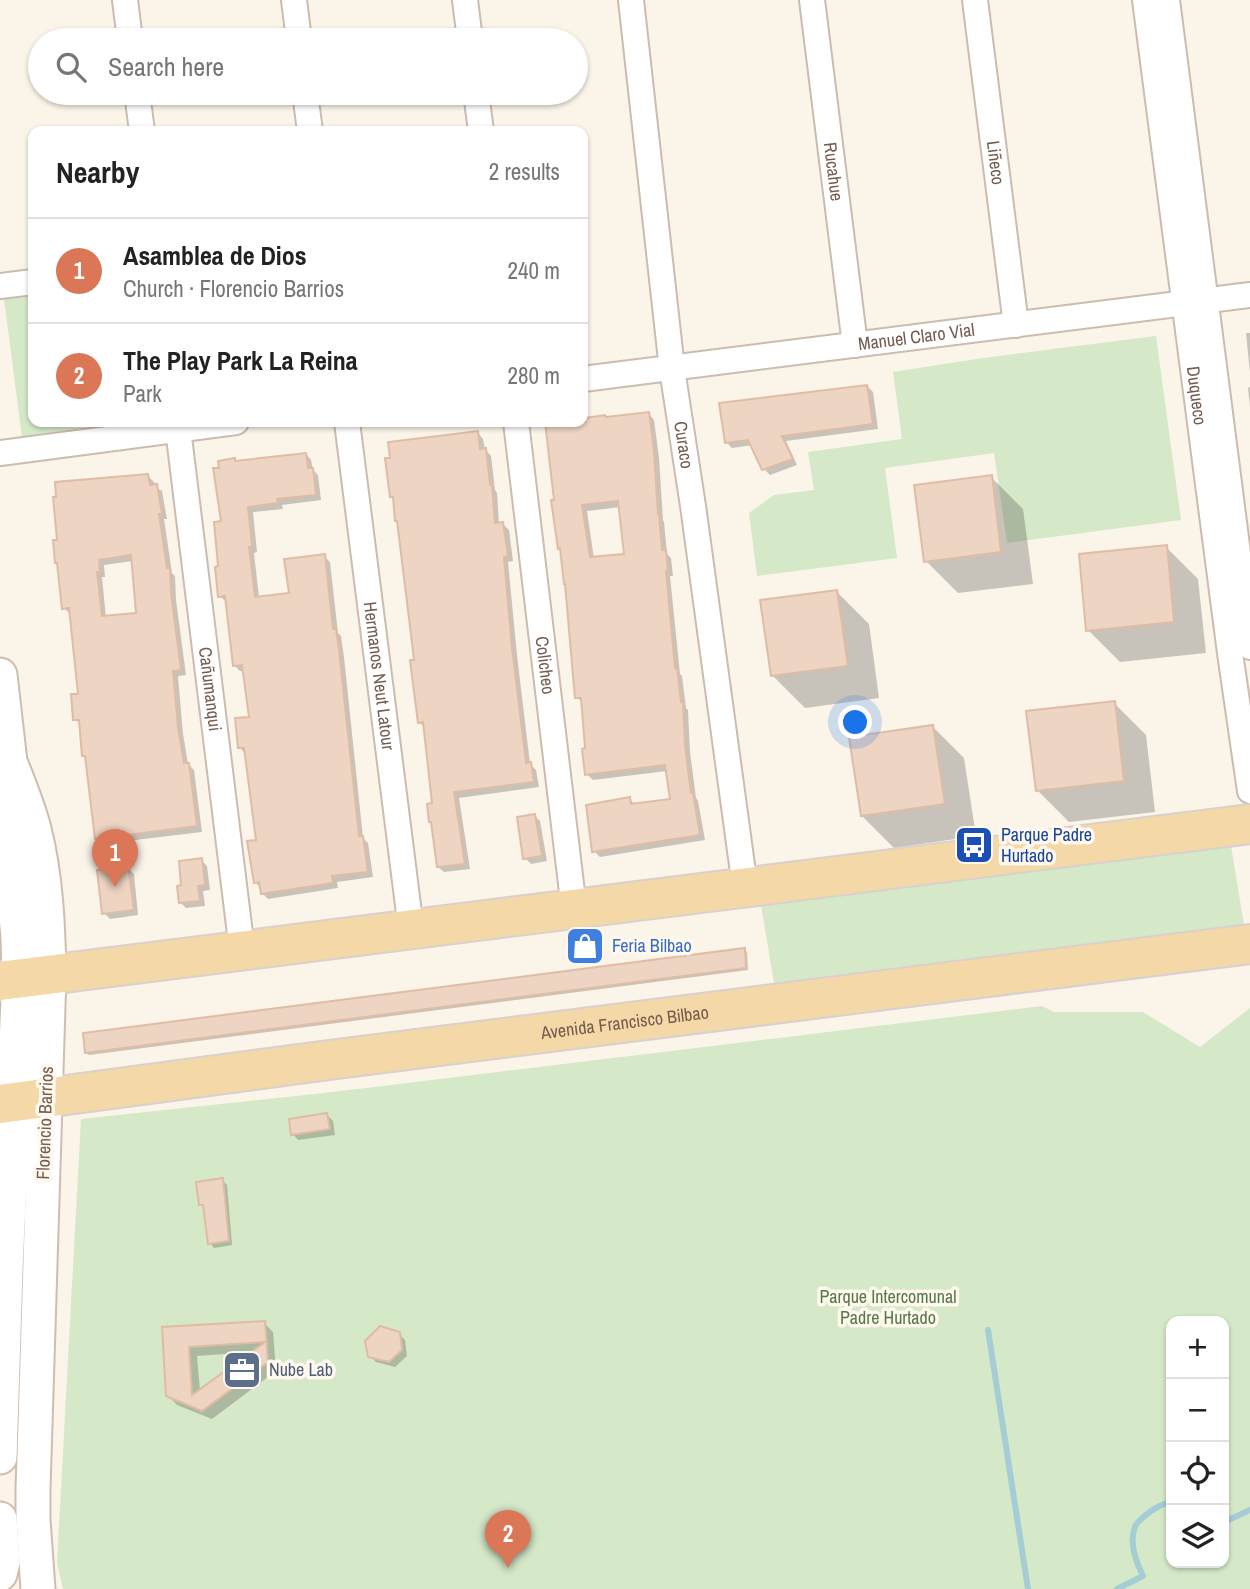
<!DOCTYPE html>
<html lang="en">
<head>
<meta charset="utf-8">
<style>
	:root { --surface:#fff; --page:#f6f6f6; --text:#222; --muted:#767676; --line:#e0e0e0; --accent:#db7657 }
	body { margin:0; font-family:"Archivo Narrow",sans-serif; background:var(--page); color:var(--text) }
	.controls { position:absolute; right:21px; bottom:21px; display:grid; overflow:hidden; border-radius:14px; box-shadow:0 2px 5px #0004 }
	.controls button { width:63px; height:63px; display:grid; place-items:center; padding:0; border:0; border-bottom:2px solid var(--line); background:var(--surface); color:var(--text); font:35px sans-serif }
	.you { position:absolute; left:856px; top:723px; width:24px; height:24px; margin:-18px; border:5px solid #fff; border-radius:50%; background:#1a73e8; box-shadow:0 0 0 10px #1a73e833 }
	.badge { display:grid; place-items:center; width:46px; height:46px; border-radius:50%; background:var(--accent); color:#fff; font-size:23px; font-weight:700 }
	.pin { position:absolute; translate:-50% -58px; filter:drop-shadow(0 2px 4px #0008) }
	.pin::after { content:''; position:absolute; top:37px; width:24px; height:21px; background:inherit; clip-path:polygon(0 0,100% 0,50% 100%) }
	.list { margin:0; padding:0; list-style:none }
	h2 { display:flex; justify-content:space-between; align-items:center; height:91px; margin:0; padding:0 28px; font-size:30px }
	h2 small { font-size:23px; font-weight:400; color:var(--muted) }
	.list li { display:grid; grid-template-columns:46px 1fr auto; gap:21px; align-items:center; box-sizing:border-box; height:105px; padding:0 28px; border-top:2px solid var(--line) }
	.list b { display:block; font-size:26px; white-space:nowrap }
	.list p { margin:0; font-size:23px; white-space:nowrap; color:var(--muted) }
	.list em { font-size:23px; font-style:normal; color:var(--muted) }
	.icon { flex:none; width:38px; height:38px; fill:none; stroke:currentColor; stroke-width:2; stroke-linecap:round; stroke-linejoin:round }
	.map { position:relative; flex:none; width:1250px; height:1589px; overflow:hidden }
	.search { position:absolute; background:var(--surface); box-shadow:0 2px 5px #0004; left:28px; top:28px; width:560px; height:77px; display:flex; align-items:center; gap:18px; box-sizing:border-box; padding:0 24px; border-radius:38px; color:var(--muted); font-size:26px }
	.panel { position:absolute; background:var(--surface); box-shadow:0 2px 5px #0004; left:28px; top:126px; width:560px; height:301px; border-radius:14px }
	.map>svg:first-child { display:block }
	.green { fill:#d5e8c8; fill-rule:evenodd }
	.shadow { fill:#0003; fill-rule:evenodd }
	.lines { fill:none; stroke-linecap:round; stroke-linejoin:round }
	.stream { stroke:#a5cdd5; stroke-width:6 }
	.building { fill:#eed4c2; stroke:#e0bca4; stroke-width:2; fill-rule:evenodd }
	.street-casing { stroke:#ccbcaf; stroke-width:28 }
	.secondary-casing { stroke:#cfbdad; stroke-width:37 }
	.primary-casing { stroke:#d8d1cd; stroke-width:42 }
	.street { stroke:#fff; stroke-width:24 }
	.secondary { stroke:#fff; stroke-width:33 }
	.primary { stroke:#f4d8a7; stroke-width:38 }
	.labels { text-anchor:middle; stroke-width:7; stroke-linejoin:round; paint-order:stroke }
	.street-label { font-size:18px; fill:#745c4e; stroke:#fef8ef }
	.transit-label { font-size:18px; fill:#164399; stroke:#fef8ef; text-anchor:start }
	.shop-label { font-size:18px; fill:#366cbe; stroke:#fef8ef; text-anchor:start }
	.park-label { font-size:18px; fill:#547847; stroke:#fef8ef }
	.service-label { font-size:18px; fill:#4e5e75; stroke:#fef8ef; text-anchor:start }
</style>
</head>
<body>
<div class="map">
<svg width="1250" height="1589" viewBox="0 0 1250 1589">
	<rect width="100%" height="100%" fill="#fbf4e9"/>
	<g class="green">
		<path d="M33,296V422H121L22,437L4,299Z"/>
		<path d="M1156,336L1181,520L1007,543L994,453L885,468L897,558L757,576L749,513L774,495L814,490L808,452L902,439L893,372L983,358Z"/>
		<path d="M1230,840L1245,931L775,989L761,905Z"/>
		<path d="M1042,1006L1054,1012H1143L1200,1047L1250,1008V1589H63L57,1563L81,1119L333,1092ZM1171,1321H1224V1563H1171Z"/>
	</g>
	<g class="shadow">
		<path d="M1246,333H1250V373Z"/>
		<path d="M867,386L873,392L878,429L786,441L797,465L770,475L764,469L753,445L732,448L726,442Z"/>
		<path d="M1250,387V407L1248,388Z"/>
		<path d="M649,414L654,420L659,458L663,520L664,522L667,554L671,558L673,576H670L680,674L682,676L686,708L688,710L690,752L696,798L698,801L705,840L600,857L594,851L629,799L636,805L672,801L667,771L593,780L587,774V750L583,704L577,697L563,551L559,548L547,424ZM621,507L625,556L594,559L587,511Z"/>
		<path d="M478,433L483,439L485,449L491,456L495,490L497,493L499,524H503L509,530L513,561L508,562L517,655L530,764L536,770L539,787L459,798L470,869L444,872L438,867L425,728L419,722L416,662Z"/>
		<path d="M306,454L311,460L313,470L318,475L321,500L282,505L283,509L253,512L257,552L254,553L259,598L291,594L324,556L330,562L338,633L341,636L344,657L363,838L368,843L373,877L337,882L338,888L268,899L262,893L261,888L255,882L257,841L246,754L240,748L252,719L244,671H240L234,665L226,602L220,596V568L223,523L236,463Z"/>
		<path d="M148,476L154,482V486L162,491L167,519H164L172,573L175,576L176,600L186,675L178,676L183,734L188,764L194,770L202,832L102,844L96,838L87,758L84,755L81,725L75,719L80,695L71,614H70L64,608L59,541ZM133,561L137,614L106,618L102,577H105L104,565Z"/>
		<path d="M991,477L1023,509L1033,584L958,593L926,561Z"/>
		<path d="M1166,547L1198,579L1206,653L1120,662L1088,630Z"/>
		<path d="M837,592L869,624L879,698L805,708L773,676Z"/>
		<path d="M1114,703L1146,735L1155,812L1069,822L1037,790Z"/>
		<path d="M932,726L964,758L976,836L894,848L862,816Z"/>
		<path d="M534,816L540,821L547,861L531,864L525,858Z"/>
		<path d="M201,860L207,866L210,890L203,891L205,906L186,908L180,902Z"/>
		<path d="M128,868L134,874L138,915L110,919L104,913Z"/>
		<path d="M744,949L747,952L748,970L89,1055L86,1053Z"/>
		<path d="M327,1115L333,1121L335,1135L298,1140L293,1134Z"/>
		<path d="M222,1180L227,1185L232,1245L214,1248L210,1243L205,1208L201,1204Z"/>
		<path d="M264,1323L273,1332L276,1371L212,1419L177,1405L168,1395L163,1329ZM254,1352L200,1391L197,1356Z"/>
		<path d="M399,1334L405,1340L407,1356L395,1367L376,1362L370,1356Z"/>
	</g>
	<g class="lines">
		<g class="stream">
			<path d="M988,1330L1028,1589"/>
			<path d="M1224,1522L1250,1510"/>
			<path d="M1117,1589L1143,1576C1136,1562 1129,1542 1135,1527C1137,1521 1146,1515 1151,1511C1158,1507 1163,1503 1171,1502"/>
		</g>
	</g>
	<g class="building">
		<path d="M867,385L873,424L782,436L793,459L762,470L748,440L725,443L719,403Z"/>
		<path d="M649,412L654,451L658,514H659L662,550H666L668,571H666L675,668H677L681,702H683L685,745L691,793H693L700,835L592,852L586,805L630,797L631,804L670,799L665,765L585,775L582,749L585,748L581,698H575L565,584H564L560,548L558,549L551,500H554L545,422H585L584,418L605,415L606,417ZM618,501L624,554L590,557L582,505Z"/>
		<path d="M478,431L480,449L486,448L490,485H492L495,523L503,522L508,556L504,557L512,648L526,763L531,762L534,782L454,792L465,864L437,867L431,822H429L427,804L432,803L423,722L418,723L410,660H414L413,651L397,521H395L393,497H390L385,458H390L388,442Z"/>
		<path d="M306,453L308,468H313L316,495L277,499L278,503L248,507L252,547H249L255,597L289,593L284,559L325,554L333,629H336L339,650L359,836H363L368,872L332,876L333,883L261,894L259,882L254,883L247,841L256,840L244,748H238L235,718L249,717L242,665L233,666L225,596L218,597L215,567L218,566L214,522L221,521L213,468H219L218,461L235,458V461Z"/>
		<path d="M148,474L150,485L157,484L162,514H159L167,568H170L171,593L181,670L173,671L178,727L184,763H189L197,826L95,839L85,756H82L79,720H73L71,694H78L69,608L62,609L57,563H55L53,540H57L53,497H56L55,482ZM131,555L136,613L102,616L97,572H100L99,560Z"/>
		<path d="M992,475L1001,552L924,562L914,485Z"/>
		<path d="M1167,545L1174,622L1086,631L1079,554Z"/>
		<path d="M837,590L848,666L771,676L760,600Z"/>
		<path d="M1115,701L1124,781L1036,791L1026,711Z"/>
		<path d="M933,725L945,804L861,816L849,737Z"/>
		<path d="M535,814L542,856L523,859L517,817Z"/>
		<path d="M202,858L205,885L198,886L200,901L179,903L177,886L181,885L179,861Z"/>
		<path d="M128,866L134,910L102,914L97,870Z"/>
		<path d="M745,948L746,968L85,1053L83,1033Z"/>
		<path d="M327,1113L330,1129L291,1135L289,1119Z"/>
		<path d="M223,1178L229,1241L208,1244L203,1205H199L196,1182Z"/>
		<path d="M265,1321L268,1362L202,1411L166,1396L162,1327ZM265,1342L192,1395L189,1347Z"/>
		<path d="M380,1326L400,1332L402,1350L389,1362L368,1357L365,1341Z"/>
	</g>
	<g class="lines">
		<defs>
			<g id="street">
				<path d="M125,0L130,40"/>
				<path d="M294,0L299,40"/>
				<path d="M465,0L470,40"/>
				<path id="s1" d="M631,0L672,369L693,506L745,887"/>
				<path id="s2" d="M812,0L855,345"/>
				<path id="s3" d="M975,0L1016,325"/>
				<path id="s4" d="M1145,0L1230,653L1250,791"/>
				<path d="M1167,0L1250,647"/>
				<path d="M137,93L142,131"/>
				<path d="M305,93L310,131"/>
				<path d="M476,93L481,131"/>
				<path d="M0,286L33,282"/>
				<path id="s5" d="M583,379L1250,295"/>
				<path id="s6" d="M347,422L411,929"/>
				<path id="s7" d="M516,422L574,909"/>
				<path id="s8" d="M178,429L242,950"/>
				<path d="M0,453L236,422"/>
			</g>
			<g id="secondary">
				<path d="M0,675L10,762L11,830L13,885L18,937L19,978L6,1269L0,1457"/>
				<path d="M10,762C19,784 28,806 34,829C46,877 48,925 49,974L33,1489V1520L38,1589"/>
				<path d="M0,1519L3,1562L0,1574"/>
			</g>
			<g id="primary">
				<path d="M0,981L1250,824"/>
				<path id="s9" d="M0,1104L329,1060L1250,944"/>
			</g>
		</defs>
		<use href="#street" class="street-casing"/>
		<use href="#secondary" class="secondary-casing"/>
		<use href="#primary" class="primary-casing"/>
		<use href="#street" class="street"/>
		<use href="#secondary" class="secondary"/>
		<use href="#primary" class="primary"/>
	</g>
	<defs>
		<symbol id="bus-square" viewBox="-11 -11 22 22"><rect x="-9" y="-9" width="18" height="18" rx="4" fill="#1a4fb4" stroke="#fef8ef"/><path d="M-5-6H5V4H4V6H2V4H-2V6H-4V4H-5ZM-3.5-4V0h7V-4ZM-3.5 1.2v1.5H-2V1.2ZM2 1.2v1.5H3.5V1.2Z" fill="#fff"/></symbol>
		<symbol id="shop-square" viewBox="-11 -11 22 22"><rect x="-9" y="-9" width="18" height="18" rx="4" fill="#3f7fe0" stroke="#fef8ef"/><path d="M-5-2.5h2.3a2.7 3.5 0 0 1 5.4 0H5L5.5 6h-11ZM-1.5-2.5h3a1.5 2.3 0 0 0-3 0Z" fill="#fff"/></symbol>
		<symbol id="office-square" viewBox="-11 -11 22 22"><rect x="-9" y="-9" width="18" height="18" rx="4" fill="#5c6f8a" stroke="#fef8ef"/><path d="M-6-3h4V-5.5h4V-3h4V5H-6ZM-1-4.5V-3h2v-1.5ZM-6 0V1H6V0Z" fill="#fff"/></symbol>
	</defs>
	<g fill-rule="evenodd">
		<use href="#bus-square" x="952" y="823" width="44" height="44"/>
		<use href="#shop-square" x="563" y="924" width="44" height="44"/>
		<use href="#office-square" x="220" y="1348" width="44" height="44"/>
	</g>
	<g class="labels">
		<g class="street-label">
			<text dy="6" stroke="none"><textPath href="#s3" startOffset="164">Liñeco</textPath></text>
			<text dy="6" stroke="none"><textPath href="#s2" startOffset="173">Rucahue</textPath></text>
			<text dy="6" stroke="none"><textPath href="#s5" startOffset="336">Manuel Claro Vial</textPath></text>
			<text dy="6" stroke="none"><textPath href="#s4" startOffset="399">Duqueco</textPath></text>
			<text dy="6" stroke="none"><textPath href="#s1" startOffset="448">Curaco</textPath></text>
			<text dy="6" stroke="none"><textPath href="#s7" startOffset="245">Colicheo</textPath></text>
			<text dy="6" stroke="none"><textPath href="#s6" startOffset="256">Hermanos Neut Latour</textPath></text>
			<text dy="6" stroke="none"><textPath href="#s8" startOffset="262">Cañumanqui</textPath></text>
			<text dy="6" stroke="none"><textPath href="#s9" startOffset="630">Avenida Francisco Bilbao</textPath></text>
			<text transform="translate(45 1123) rotate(-88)" y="6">Florencio Barrios</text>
		</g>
		<g class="transit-label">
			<text x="1001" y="841">Parque Padre<tspan x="1001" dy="21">Hurtado</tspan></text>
		</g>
		<g class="shop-label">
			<text x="612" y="952">Feria Bilbao</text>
		</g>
		<g class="park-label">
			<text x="888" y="1303">Parque Intercomunal<tspan x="888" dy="21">Padre Hurtado</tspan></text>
		</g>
		<g class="service-label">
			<text x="269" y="1376">Nube Lab</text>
		</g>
	</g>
</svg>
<div class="controls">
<button>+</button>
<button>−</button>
<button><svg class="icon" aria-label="locate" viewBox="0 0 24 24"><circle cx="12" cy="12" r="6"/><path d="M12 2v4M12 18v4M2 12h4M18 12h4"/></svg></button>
<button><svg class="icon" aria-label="layers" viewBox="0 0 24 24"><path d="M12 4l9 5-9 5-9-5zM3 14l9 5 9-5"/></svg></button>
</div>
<div class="you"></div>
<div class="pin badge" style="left:115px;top:887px">1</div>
<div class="pin badge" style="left:508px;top:1568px">2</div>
<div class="search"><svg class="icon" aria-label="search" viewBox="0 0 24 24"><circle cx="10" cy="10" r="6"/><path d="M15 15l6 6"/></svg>Search here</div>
<section class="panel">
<h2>Nearby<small>2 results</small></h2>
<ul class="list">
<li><span class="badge">1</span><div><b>Asamblea de Dios</b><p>Church · Florencio Barrios</p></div><em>240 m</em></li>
<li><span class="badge">2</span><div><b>The Play Park La Reina</b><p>Park</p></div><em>280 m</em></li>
</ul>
</section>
</div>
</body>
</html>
